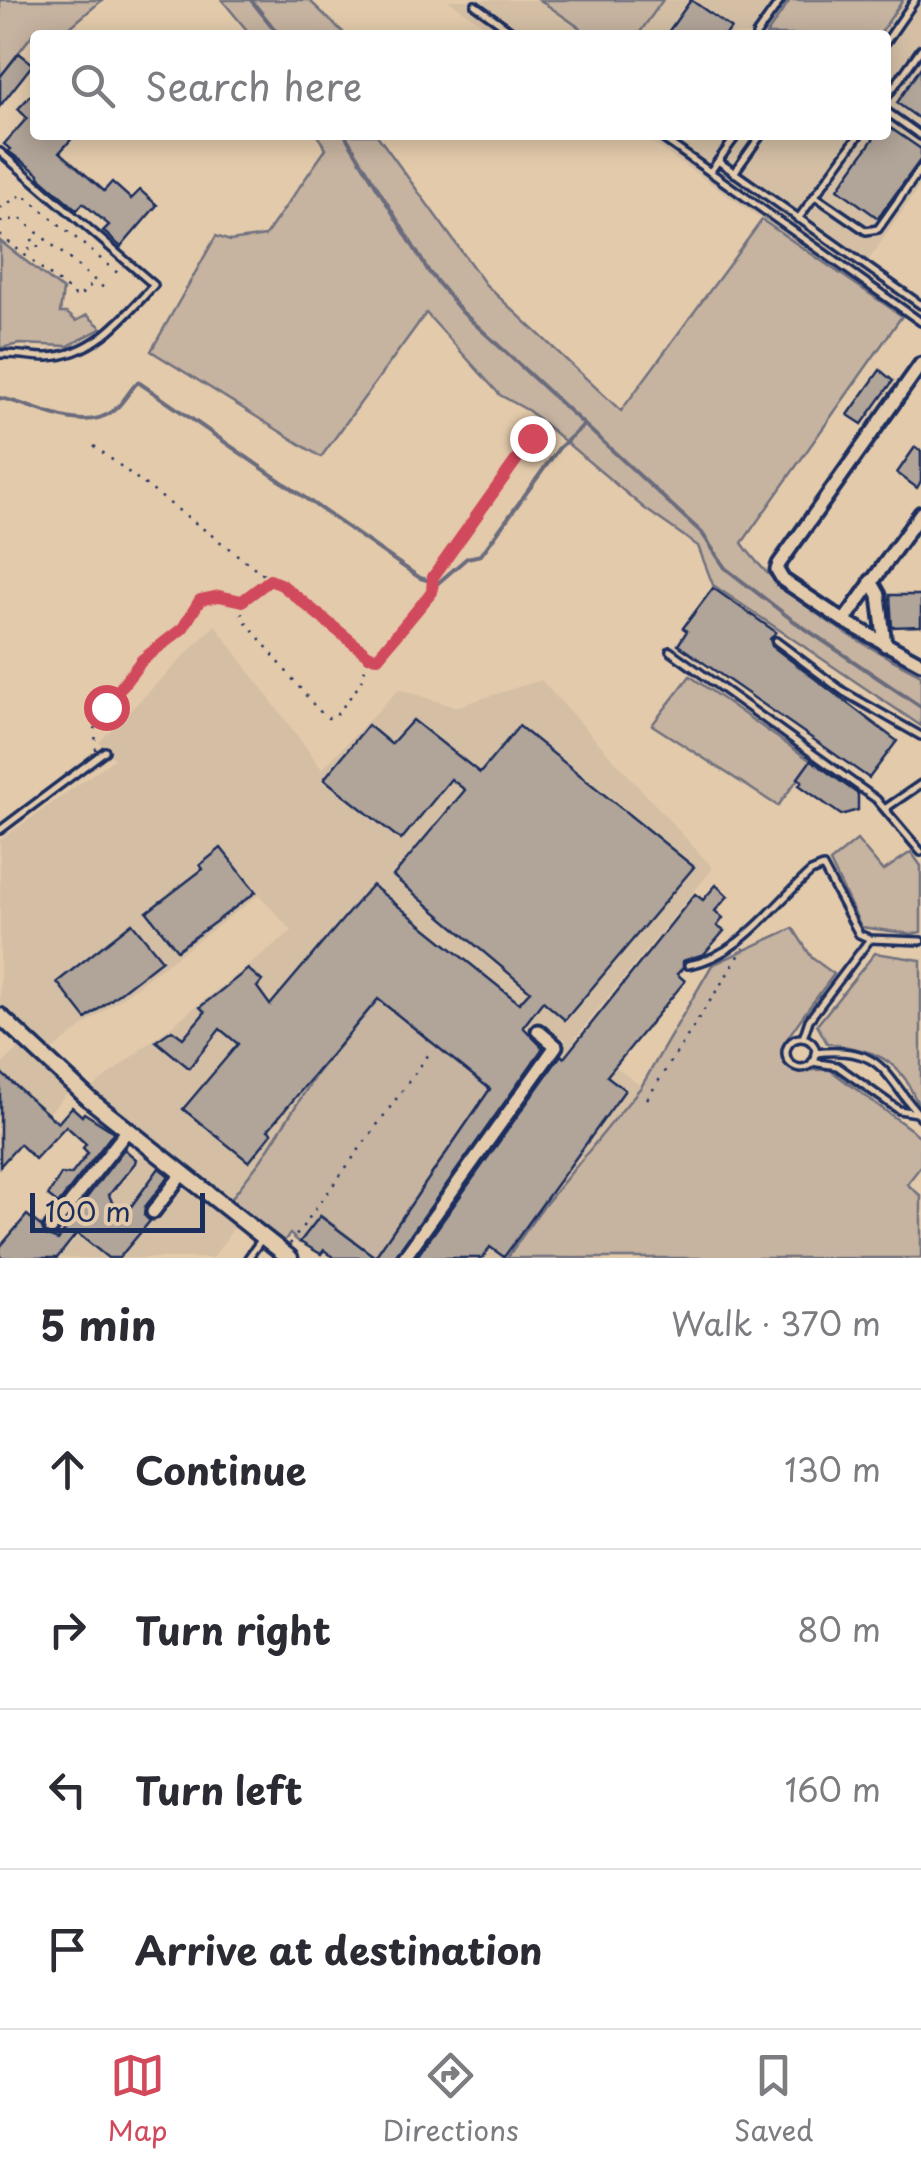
<!DOCTYPE html>
<html lang="en">
<head>
<meta charset="utf-8">
<style>
	:root { --surface:#fff; --page:#f2f2f3; --text:#2b2b33; --muted:#7c7c81; --line:#e1e1e2; --accent:#d1495b }
	body { margin:0; font-family:"Playpen Sans",sans-serif; background:var(--page); color:var(--text) }
	.scale { position:absolute; left:30px; bottom:25px; width:175px; box-sizing:border-box; padding-left:10px; border:5px solid #1b2f5e; border-top:0; font-size:28px; line-height:35px; white-space:nowrap; color:#1b2f5e; -webkit-text-stroke:8px #e3caab; paint-order:stroke }
	.stop { position:absolute; width:30px; height:30px; margin:-22px; border:8px solid #d1495b; border-radius:50%; background:#fff }
	.stop.end { background:#d1495b; border-color:#fff; box-shadow:0 2px 10px #0008 }
	.list { margin:0; padding:0; list-style:none }
	h2 { display:flex; justify-content:space-between; align-items:center; height:130px; margin:0; padding:0 40px; font-size:42px }
	h2 small { font-size:32px; font-weight:400; color:var(--muted) }
	.list li { display:grid; grid-template-columns:65px 1fr auto; gap:30px; align-items:center; box-sizing:border-box; height:160px; padding:0 40px; border-top:2px solid var(--line) }
	.list b { display:block; font-size:38px; white-space:nowrap }
	.list em { font-size:32px; font-style:normal; color:var(--muted) }
	.icon { flex:none; width:55px; height:55px; fill:none; stroke:currentColor; stroke-width:2; stroke-linecap:round; stroke-linejoin:round }
	.map { position:relative; flex:none; width:921px; height:1258px; overflow:hidden }
	.search { position:absolute; background:var(--surface); box-shadow:0 5px 25px #0003; left:30px; right:30px; top:30px; height:110px; display:flex; align-items:center; gap:25px; box-sizing:border-box; padding:0 35px; border-radius:10px; color:var(--muted); font-size:38px }
	.sheet { height:770px; background:var(--surface) }
	nav { display:flex; justify-content:space-around; align-items:center; box-sizing:border-box; height:140px; border-top:2px solid var(--line); background:var(--surface); font-size:28px; color:var(--muted) }
	nav a { display:grid; justify-items:center; gap:5px }
	nav .on { color:var(--accent) }
	.map>svg:first-child { display:block }
	.built { fill:#d4bfa5 }
	.green { fill:#c6b3a0; stroke:#70717f; stroke-width:2.5 }
	.lines { fill:none; stroke-linecap:round; stroke-linejoin:round }
	.stream { stroke:#6a6c7d; stroke-width:4 }
	.building { fill:#b1a498; stroke:#1b2f5e; stroke-width:2.5 }
	.service-casing { stroke:#1b2f5e; stroke-width:12 }
	.minor-casing { stroke:#1b2f5e; stroke-width:19 }
	.tertiary-casing { stroke:#1b2f5e; stroke-width:21 }
	.path { stroke:#1b2f5e; stroke-width:2.5; stroke-dasharray:2.5 8; stroke-linecap:butt }
	.service { stroke:#e3caab; stroke-width:5 }
	.minor { stroke:#e3caab; stroke-width:11 }
	.tertiary { stroke:#e3caab; stroke-width:14 }
	.route { stroke:#d1495b; stroke-width:12 }
</style>
</head>
<body>
<div class="map">
<svg width="921" height="1258" viewBox="0 0 921 1258">
	<rect width="100%" height="100%" fill="#e3caab"/>
	<filter id="ink" filterUnits="userSpaceOnUse"><feTurbulence type="fractalNoise" baseFrequency=".01" numOctaves="2"/><feDisplacementMap in="SourceGraphic" scale="20" xChannelSelector="R" yChannelSelector="G"/><feConvolveMatrix kernelMatrix="1 2 1 2 8 2 1 2 1" color-interpolation-filters="sRGB"/></filter>
	<g filter="url(#ink)">
		<g class="built">
			<path d="M448,0H921V184L853,283L641,135H886V35H498Z"/>
			<path d="M215,625L322,769L399,689L455,707L541,680L713,868L576,1037L641,1086L539,1212L507,1258H409L566,1039L537,1025L490,1089L378,999L317,1073L261,1160L230,1200L92,1088L292,931L259,895L49,1052L0,1003V840L114,759L99,742Z"/>
			<path d="M21,1045L69,1091L0,1166V1067Z"/>
			<path d="M144,1152L161,1165L128,1212L147,1224L180,1183L235,1226L213,1258H0V1247L27,1215L69,1247Z"/>
		</g>
		<g class="green">
			<path d="M0,0H102L61,35H35V38L32,35L0,77Z"/>
			<path d="M222,0H309L346,35H251Z"/>
			<path d="M540,0H663L638,35H590Z"/>
			<path d="M790,0H903L879,35H766Z"/>
			<path d="M317,135H377L486,285L621,411L762,220L902,316L742,543C780,599 862,644 921,675V726L713,585L698,546L644,508L529,411L500,395L426,313L321,457L151,351L216,236L230,241L265,236L326,149Z"/>
			<path d="M0,241L63,290L60,313H67L76,321L87,315L102,328L68,346L20,344L0,348Z"/>
			<path d="M690,676L811,761L778,806L652,725Z"/>
			<path d="M857,840L883,871L911,852L921,866V932L912,934L861,927L830,862Z"/>
			<path d="M793,928L812,958L834,974C823,990 788,1033 783,1047C780,1056 782,1063 790,1067C804,1074 815,1068 830,1070L921,1137V1166L907,1184L921,1196V1258H507L539,1212L641,1087L712,965Z"/>
			<path d="M875,953L921,960V1108C915,1099 911,1089 906,1080C887,1052 858,1048 827,1043L817,1025Z"/>
			<path d="M378,999L490,1089L375,1257L321,1216L300,1243L290,1234L284,1241L230,1200L261,1160L317,1073Z"/>
		</g>
		<g class="lines">
			<g class="stream">
				<path d="M251,0L279,35"/>
				<path d="M345,135L429,272L462,312L702,533L725,568L791,619L921,707"/>
				<path d="M0,398C34,404 81,435 113,411C124,403 129,390 138,382L160,397L420,578L438,583L467,558L481,555L559,448L584,425"/>
			</g>
		</g>
		<g class="building">
			<path d="M691,0L731,28L726,35H666Z"/>
			<path d="M19,53L33,64L0,106V77Z"/>
			<path d="M921,67V120L897,103Z"/>
			<path d="M35,91V135H75L60,152L104,191L112,182L131,199L140,190L157,205L121,247L103,231L109,225L83,203L77,210L39,177V174L8,151L10,149L4,144L27,118L18,109Z"/>
			<path d="M886,125L921,149V159L878,218L838,189L876,135H886Z"/>
			<path d="M880,370L893,381L862,424L848,415Z"/>
			<path d="M915,447L921,451V481L917,488L897,473Z"/>
			<path d="M713,588L776,632L770,639L772,646L897,741L869,778L678,645L687,631L683,628Z"/>
			<path d="M890,595H921V626L892,627Z"/>
			<path d="M413,720L480,773L519,726L694,867L565,1020L543,1001L523,1027L543,1048L395,1258H334L324,1250L321,1254L300,1242L320,1216L375,1257L490,1089L378,999L268,1130L272,1133L249,1162L183,1109L238,1044L220,1029L189,1068L156,1041L172,1030L183,1038L205,1012L200,1007L248,969L262,981L257,987L270,1005L372,885L519,1003L530,991L393,876L465,790L451,779L401,840L324,779L368,725L391,744Z"/>
			<path d="M811,760L858,794V810L841,815L799,785L802,781L798,778Z"/>
			<path d="M221,848L256,892L177,950L147,912L203,869L200,865Z"/>
			<path d="M716,885L728,896L715,911L723,918L717,926L724,931L704,954L683,961V968L677,974L685,981L607,1076L625,1090L504,1257L490,1247L483,1258H416L561,1055L564,1058L695,894L703,900Z"/>
			<path d="M132,923L162,960L86,1019L57,982Z"/>
			<path d="M0,1072L58,1123L72,1107L82,1116L84,1113L114,1132L58,1204L48,1196L61,1174L71,1175L88,1153L83,1148L86,1144L66,1126L35,1159L20,1144L0,1166Z"/>
			<path d="M124,1149L136,1159L135,1163L109,1195L112,1202L127,1212L159,1168L169,1176L145,1207L144,1215L150,1221L119,1258H108L77,1233L57,1258H0V1247L27,1215L42,1227L45,1235L58,1240L71,1222L69,1221Z"/>
		</g>
		<g class="lines">
			<defs>
				<g id="service">
					<path d="M475,5L517,35"/>
					<path d="M756,35L781,0"/>
					<path d="M886,42L915,0"/>
					<path d="M886,98L921,49"/>
					<path d="M886,111L921,136"/>
					<path d="M658,135L921,322"/>
					<path d="M0,152L154,285C124,317 95,355 47,357C31,357 16,353 0,354"/>
					<path d="M718,161L921,305"/>
					<path d="M710,172L737,135"/>
					<path d="M734,173L761,135"/>
					<path d="M815,196L866,231L878,229L921,168"/>
					<path d="M798,219L859,135"/>
					<path d="M776,641L844,692L921,736"/>
					<path d="M670,651L876,799L921,852"/>
					<path d="M886,808L921,784"/>
					<path d="M0,830L105,751"/>
					<path d="M688,965C740,956 774,904 811,872L823,867L859,934L870,939L921,941"/>
					<path d="M803,1038L809,1020L870,939"/>
					<circle cx="801" cy="1053" r="15"/>
					<path d="M815,1053C884,1045 884,1076 921,1117"/>
					<path d="M812,1062L837,1066L899,1110L917,1113"/>
					<path d="M248,1258L261,1240"/>
				</g>
				<g id="minor">
					<path d="M921,364L779,564L777,570L783,580L844,621L921,663"/>
					<path d="M871,581L879,595L885,645"/>
					<path d="M844,621L921,513"/>
					<path d="M153,1212L182,1174"/>
					<path d="M51,1228L127,1131"/>
					<path d="M404,1258L556,1046L538,1031"/>
				</g>
				<path id="tertiary" d="M0,1016L89,1099L290,1258"/>
			</defs>
			<use href="#service" class="service-casing"/>
			<use href="#minor" class="minor-casing"/>
			<use href="#tertiary" class="tertiary-casing"/>
			<g class="path">
				<path d="M0,208L23,194L120,275"/>
				<path d="M0,222L20,218L105,289"/>
				<path d="M0,235L78,298L94,282"/>
				<circle cx="33" cy="245" r="5"/>
				<path d="M94,446L268,578"/>
				<path d="M242,602V617L317,709L328,718L335,717L360,684L369,656"/>
				<path d="M96,750L95,729L106,707L142,660L183,628L200,600L219,596L242,601L270,580L282,585L369,656L378,657L432,592L433,577L532,438"/>
				<path d="M647,1099L744,948"/>
				<path d="M290,1244L429,1054"/>
			</g>
			<use href="#service" class="service"/>
			<use href="#minor" class="minor"/>
			<use href="#tertiary" class="tertiary"/>
		</g>
	</g>
	<g class="lines" filter="url(#ink)">
		<path class="route" d="M106,707L142,660L183,628L200,600L219,596L242,601L270,580L282,585L369,656L378,657L432,592L433,577L532,438"/>
	</g>
</svg>
<div class="scale">100 m</div>
<div class="stop" style="left:106px;top:707px"></div>
<div class="stop end" style="left:532px;top:438px"></div>
<div class="search"><svg class="icon" aria-label="search" viewBox="0 0 24 24"><circle cx="10" cy="10" r="6"/><path d="M15 15l6 6"/></svg>Search here</div>
</div>
<section class="sheet">
<h2>5 min<small>Walk · 370 m</small></h2>
<ul class="list">
<li><svg class="icon" aria-label="ahead" viewBox="0 0 24 24"><path d="M12 20V5M6 11l6-6 6 6"/></svg><div><b>Continue</b></div><em>130 m</em></li>
<li><svg class="icon" aria-label="right" viewBox="0 0 24 24"><path d="M7 20v-9h11M14 6l5 5-5 5"/></svg><div><b>Turn right</b></div><em>80 m</em></li>
<li><svg class="icon" aria-label="left" viewBox="0 0 24 24"><path d="M17 20v-9H6M10 6l-5 5 5 5"/></svg><div><b>Turn left</b></div><em>160 m</em></li>
<li><svg class="icon" aria-label="arrive" viewBox="0 0 24 24"><path d="M6 21V4h12l-3 4 3 4H6"/></svg><div><b>Arrive at destination</b></div></li>
</ul>
</section>
<nav>
<a class="on"><svg class="icon" aria-label="map" viewBox="0 0 24 24"><path d="M3 6l6-2 6 2 6-2v14l-6 2-6-2-6 2zM9 4v14M15 6v14"/></svg>Map</a>
<a><svg class="icon" aria-label="directions" viewBox="0 0 24 24"><path d="M12 3l9 9-9 9-9-9zM9 14v-3h6M13 9l2 2-2 2"/></svg>Directions</a>
<a><svg class="icon" aria-label="saved" viewBox="0 0 24 24"><path d="M7 4h10v16l-5-4-5 4z"/></svg>Saved</a>
</nav>
</body>
</html>
